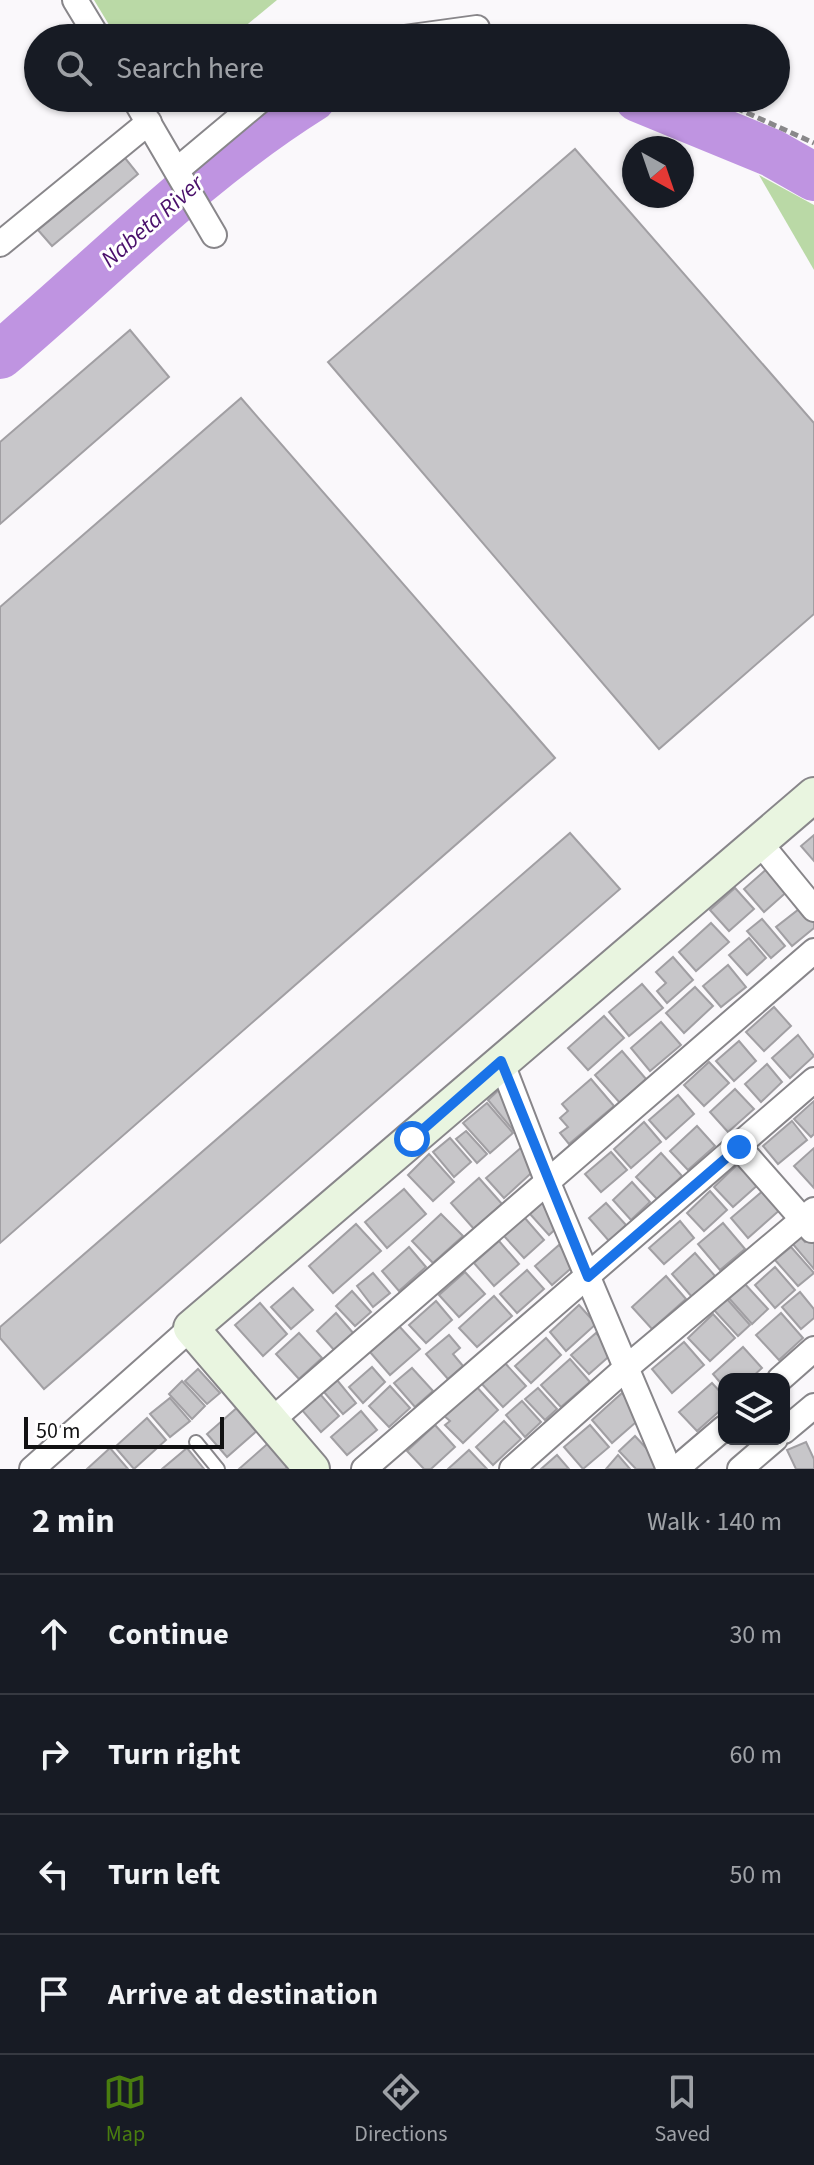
<!DOCTYPE html>
<html lang="en">
<head>
<meta charset="utf-8">
<style>
	:root { --surface:#171b24; --page:#242831; --text:#f1f3f6; --muted:#9ea1a6; --line:#363941; --accent:#497d0f }
	body { margin:0; font-family:"Source Sans 3",sans-serif; background:var(--page); color:var(--text) }
	.controls { position:absolute; right:24px; bottom:24px; display:grid; overflow:hidden; border-radius:16px; box-shadow:0 2px 6px #0004 }
	.controls button { width:72px; height:72px; display:grid; place-items:center; padding:0; border:0; border-bottom:2px solid var(--line); background:var(--surface); color:var(--text); font:40px sans-serif }
	.compass { position:absolute; left:622px; top:136px; width:72px; height:72px; border-radius:50%; background:var(--surface); box-shadow:0 2px 6px #0004; rotate:140deg }
	.scale { position:absolute; left:24px; bottom:20px; width:200px; box-sizing:border-box; padding-left:8px; border:4px solid #111112; border-top:0; font-size:22px; line-height:28px; white-space:nowrap; color:#111112; -webkit-text-stroke:6px #fff; paint-order:stroke }
	.stop { position:absolute; width:24px; height:24px; margin:-18px; border:6px solid #1a73e8; border-radius:50%; background:#fff }
	.stop.end { background:#1a73e8; border-color:#fff; box-shadow:0 2px 8px #0008 }
	.list { margin:0; padding:0; list-style:none }
	h2 { display:flex; justify-content:space-between; align-items:center; height:104px; margin:0; padding:0 32px; font-size:34px }
	h2 small { font-size:26px; font-weight:400; color:var(--muted) }
	.list li { display:grid; grid-template-columns:52px 1fr auto; gap:24px; align-items:center; box-sizing:border-box; height:120px; padding:0 32px; border-top:2px solid var(--line) }
	.list b { display:block; font-size:30px; white-space:nowrap }
	.list em { font-size:26px; font-style:normal; color:var(--muted) }
	.icon { flex:none; width:44px; height:44px; fill:none; stroke:currentColor; stroke-width:2; stroke-linecap:round; stroke-linejoin:round }
	.map { position:relative; flex:none; width:814px; height:1469px; overflow:hidden }
	.search { position:absolute; background:var(--surface); box-shadow:0 2px 6px #0004; left:24px; right:24px; top:24px; height:88px; display:flex; align-items:center; gap:20px; box-sizing:border-box; padding:0 28px; border-radius:44px; color:var(--muted); font-size:30px }
	.sheet { height:584px; background:var(--surface) }
	nav { display:flex; justify-content:space-around; align-items:center; box-sizing:border-box; height:112px; border-top:2px solid var(--line); background:var(--surface); font-size:22px; color:var(--muted) }
	nav a { display:grid; justify-items:center; gap:4px }
	nav .on { color:var(--accent) }
	.map>svg:first-child { display:block }
	.green { fill:#bad9a6 }
	.lines { fill:none; stroke-linecap:round; stroke-linejoin:round }
	.river { stroke:#bf94e1; stroke-width:48 }
	.building { fill:#c7c6c9; stroke:#a19fa3; stroke-width:2 }
	.lane-casing { stroke:#88868a; stroke-width:16 }
	.street-casing { stroke:#88868a; stroke-width:28 }
	.secondary-casing { stroke:#88868a; stroke-width:38 }
	.path { stroke:#89888a; stroke-width:5; stroke-dasharray:8 4; stroke-linecap:butt }
	.lane { stroke:#fff; stroke-width:12 }
	.street { stroke:#fff; stroke-width:24 }
	.secondary { stroke:#e9f5e0; stroke-width:34 }
	.route { stroke:#1a73e8; stroke-width:10 }
	.labels { text-anchor:middle; stroke-width:6; stroke-linejoin:round; paint-order:stroke }
	.water-label { font-size:24px; font-style:italic; fill:#4a106b; stroke:#fff }
</style>
</head>
<body>
<div class="map">
<svg width="814" height="1469" viewBox="0 0 814 1469">
	<rect width="100%" height="100%" fill="#faf8fb"/>
	<g class="green">
		<path d="M94,0H277L231,38H117Z"/>
		<path d="M759,175L814,205V270Z"/>
	</g>
	<g class="lines">
		<g class="river">
			<path d="M638,98L772,153L814,177"/>
			<path d="M0,355C103,268 197,170 312,98"/>
		</g>
	</g>
	<g class="building">
		<path d="M575,149L814,423V614L659,749L328,362Z"/>
		<path d="M125,158L138,174L52,246L38,230Z"/>
		<path d="M130,330L169,377L0,524V442Z"/>
		<path d="M241,398L555,758L0,1243V607Z"/>
		<path d="M570,833L620,889L44,1389L0,1338V1327Z"/>
		<path d="M814,835V861L801,846Z"/>
		<path d="M770,866L790,889L764,912L744,889Z"/>
		<path d="M735,888L754,909L729,931L710,910Z"/>
		<path d="M803,906L814,919V928L792,946L776,927Z"/>
		<path d="M762,919L785,946L771,958L747,931Z"/>
		<path d="M711,923L729,942L696,971L679,952Z"/>
		<path d="M749,938L766,958L747,975L729,955Z"/>
		<path d="M673,957L693,980L667,1003L657,991L666,983L656,972Z"/>
		<path d="M728,965L746,987L721,1007L703,986Z"/>
		<path d="M642,984L663,1008L629,1036L609,1012Z"/>
		<path d="M695,987L713,1006L684,1033L666,1013Z"/>
		<path d="M774,1007L791,1026L764,1051L746,1032Z"/>
		<path d="M604,1016L624,1038L588,1070L568,1048Z"/>
		<path d="M661,1022L681,1045L650,1071L631,1048Z"/>
		<path d="M798,1035L814,1056L790,1078L772,1058Z"/>
		<path d="M739,1041L756,1061L734,1081L716,1061Z"/>
		<path d="M622,1051L646,1079L620,1103L595,1075Z"/>
		<path d="M709,1062L729,1083L704,1106L684,1085Z"/>
		<path d="M767,1064L782,1082L761,1102L745,1084Z"/>
		<path d="M591,1079L614,1106L569,1144L560,1133L568,1127L560,1118L568,1111L562,1104Z"/>
		<path d="M504,1085L521,1123L513,1130L488,1100Z"/>
		<path d="M735,1089L754,1109L728,1132L710,1112Z"/>
		<path d="M678,1095L694,1114L666,1139L649,1120Z"/>
		<path d="M814,1101V1134L811,1137L794,1119Z"/>
		<path d="M487,1103L513,1133L490,1153L463,1123Z"/>
		<path d="M792,1121L807,1140L778,1164L763,1146Z"/>
		<path d="M644,1122L661,1142L631,1168L614,1149Z"/>
		<path d="M697,1126L715,1146L688,1170L670,1151Z"/>
		<path d="M466,1131L487,1154L477,1163L456,1139Z"/>
		<path d="M450,1138L471,1162L454,1177L433,1152Z"/>
		<path d="M523,1146L540,1165L504,1198L486,1178Z"/>
		<path d="M814,1148V1188L794,1166Z"/>
		<path d="M611,1152L627,1170L601,1192L585,1174Z"/>
		<path d="M661,1153L682,1176L657,1199L636,1177Z"/>
		<path d="M429,1154L454,1182L433,1201L408,1175Z"/>
		<path d="M740,1162L760,1183L733,1207L714,1187Z"/>
		<path d="M479,1178L502,1204L474,1229L451,1203Z"/>
		<path d="M632,1182L650,1202L631,1220L613,1200Z"/>
		<path d="M404,1189L426,1214L387,1248L365,1222Z"/>
		<path d="M765,1189L782,1208L748,1238L731,1218Z"/>
		<path d="M710,1191L727,1210L704,1231L687,1213Z"/>
		<path d="M547,1198L560,1225L549,1235L530,1214Z"/>
		<path d="M606,1203L626,1225L609,1241L589,1218Z"/>
		<path d="M441,1214L463,1236L433,1263L412,1241Z"/>
		<path d="M524,1217L544,1240L524,1258L504,1236Z"/>
		<path d="M680,1221L694,1238L664,1264L649,1248Z"/>
		<path d="M723,1223L745,1249L720,1270L698,1244Z"/>
		<path d="M356,1224L381,1251L333,1293L309,1266Z"/>
		<path d="M800,1236L805,1242L814,1238V1269L792,1243Z"/>
		<path d="M499,1241L519,1264L494,1286L474,1263Z"/>
		<path d="M559,1245L576,1264L552,1285L535,1266Z"/>
		<path d="M409,1247L426,1267L399,1291L382,1271Z"/>
		<path d="M791,1247L814,1273L798,1286L775,1260Z"/>
		<path d="M695,1253L715,1276L692,1297L672,1274Z"/>
		<path d="M775,1267L795,1290L775,1308L755,1285Z"/>
		<path d="M527,1270L544,1289L517,1313L500,1294Z"/>
		<path d="M465,1272L485,1294L459,1317L439,1295Z"/>
		<path d="M373,1273L390,1293L373,1307L357,1286Z"/>
		<path d="M666,1276L686,1299L652,1329L632,1307Z"/>
		<path d="M744,1283L768,1309L752,1324L728,1297Z"/>
		<path d="M293,1288L313,1310L291,1329L271,1307Z"/>
		<path d="M352,1291L371,1312L355,1326L336,1306Z"/>
		<path d="M800,1292L814,1309V1318L801,1329L782,1307Z"/>
		<path d="M494,1296L512,1316L477,1347L459,1328Z"/>
		<path d="M727,1299L750,1325L738,1336L714,1310Z"/>
		<path d="M436,1301L452,1320L426,1343L409,1325Z"/>
		<path d="M260,1303L287,1334L263,1356L235,1325Z"/>
		<path d="M579,1305L596,1324L566,1351L550,1332Z"/>
		<path d="M336,1313L354,1334L335,1351L317,1331Z"/>
		<path d="M781,1313L803,1338L779,1360L756,1335Z"/>
		<path d="M713,1314L735,1338L710,1361L688,1338Z"/>
		<path d="M399,1326L420,1349L390,1375L370,1352Z"/>
		<path d="M299,1333L322,1358L299,1379L276,1354Z"/>
		<path d="M596,1333L614,1352L589,1374L571,1355Z"/>
		<path d="M449,1335L460,1348L453,1354L463,1366L448,1379L426,1354Z"/>
		<path d="M546,1338L561,1355L531,1383L515,1366Z"/>
		<path d="M684,1342L704,1365L672,1393L652,1369Z"/>
		<path d="M743,1347L762,1368L750,1379H724V1387L713,1374Z"/>
		<path d="M570,1359L590,1382L561,1407L541,1385Z"/>
		<path d="M504,1362L526,1386L503,1407L481,1383Z"/>
		<path d="M372,1367L385,1382L363,1403L349,1387Z"/>
		<path d="M412,1368L433,1391L415,1407L394,1383Z"/>
		<path d="M198,1369L220,1393L207,1404L185,1381Z"/>
		<path d="M337,1380L356,1403L343,1414L324,1392Z"/>
		<path d="M182,1381L205,1406L192,1419L169,1394Z"/>
		<path d="M712,1383L724,1396V1407L697,1431L679,1412Z"/>
		<path d="M474,1384L498,1410L463,1443L445,1425L450,1421L442,1414Z"/>
		<path d="M390,1386L410,1408L389,1427L369,1406Z"/>
		<path d="M538,1388L557,1409L545,1420L525,1399Z"/>
		<path d="M622,1393L643,1416L612,1443L592,1420Z"/>
		<path d="M320,1394L339,1416L321,1432L301,1409Z"/>
		<path d="M170,1398L190,1421L170,1437L150,1414Z"/>
		<path d="M522,1401L541,1422L525,1437L506,1415Z"/>
		<path d="M239,1406L259,1429L227,1457L207,1434Z"/>
		<path d="M361,1411L377,1430L347,1455L331,1437Z"/>
		<path d="M147,1418L166,1440L134,1469L115,1447Z"/>
		<path d="M504,1421L521,1439L493,1465L476,1447Z"/>
		<path d="M435,1425L455,1447L431,1469H424L407,1451Z"/>
		<path d="M590,1425L609,1447L583,1469L564,1447Z"/>
		<path d="M635,1436L660,1463L654,1469H636L619,1451Z"/>
		<path d="M273,1439L293,1462L285,1469H239Z"/>
		<path d="M806,1442L814,1459V1469H796L787,1450Z"/>
		<path d="M110,1448L128,1469H87Z"/>
		<path d="M187,1448L204,1469H162Z"/>
		<path d="M469,1450L487,1469H448Z"/>
		<path d="M557,1455L569,1469H541Z"/>
		<path d="M618,1455L630,1469H606Z"/>
	</g>
	<g class="lines">
		<defs>
			<path id="lane" d="M196,1442L218,1469"/>
			<g id="street">
				<path d="M75,0L98,38"/>
				<path d="M404,38L477,28"/>
				<path d="M134,98L214,235"/>
				<path d="M177,170L263,98"/>
				<path d="M0,244L149,122"/>
				<path d="M760,843L814,909"/>
				<path d="M501,1061L548,1183L669,1469"/>
				<path d="M739,1147L812,1230"/>
				<path d="M780,1379L814,1349"/>
				<path d="M272,1420L814,951"/>
				<path d="M784,1431L814,1406"/>
				<path d="M32,1469L191,1328"/>
				<path d="M364,1469L814,1080"/>
				<path d="M512,1469L626,1368L814,1210"/>
				<path d="M676,1469L724,1428"/>
				<path d="M740,1469L775,1439"/>
			</g>
			<path id="secondary" d="M312,1469L191,1328L814,795"/>
		</defs>
		<use href="#lane" class="lane-casing"/>
		<use href="#street" class="street-casing"/>
		<use href="#secondary" class="secondary-casing"/>
		<g class="path">
			<path d="M501,31L547,38"/>
			<path d="M714,98L814,143"/>
		</g>
		<use href="#lane" class="lane"/>
		<use href="#street" class="street"/>
		<use href="#secondary" class="secondary"/>
	</g>
	<g class="lines">
		<path class="route" d="M412,1139L501,1061L588,1277L739,1147"/>
	</g>
	<g class="labels">
		<g class="water-label">
			<text transform="translate(152 221) rotate(-41)" y="8">Nabeta River</text>
		</g>
	</g>
</svg>
<div class="controls">
<button><svg class="icon" aria-label="layers" viewBox="0 0 24 24"><path d="M12 4l9 5-9 5-9-5zM3 14l9 5 9-5"/></svg></button>
</div>
<svg class="compass" viewBox="-18 -18 36 36"><path d="M0-13l5 13h-10z" fill="#e53935"/><path d="M0 13l5-13h-10z" fill="#9ea1a6"/></svg>
<div class="scale">50 m</div>
<div class="stop" style="left:412px;top:1139px"></div>
<div class="stop end" style="left:739px;top:1147px"></div>
<div class="search"><svg class="icon" aria-label="search" viewBox="0 0 24 24"><circle cx="10" cy="10" r="6"/><path d="M15 15l6 6"/></svg>Search here</div>
</div>
<section class="sheet">
<h2>2 min<small>Walk · 140 m</small></h2>
<ul class="list">
<li><svg class="icon" aria-label="ahead" viewBox="0 0 24 24"><path d="M12 20V5M6 11l6-6 6 6"/></svg><div><b>Continue</b></div><em>30 m</em></li>
<li><svg class="icon" aria-label="right" viewBox="0 0 24 24"><path d="M7 20v-9h11M14 6l5 5-5 5"/></svg><div><b>Turn right</b></div><em>60 m</em></li>
<li><svg class="icon" aria-label="left" viewBox="0 0 24 24"><path d="M17 20v-9H6M10 6l-5 5 5 5"/></svg><div><b>Turn left</b></div><em>50 m</em></li>
<li><svg class="icon" aria-label="arrive" viewBox="0 0 24 24"><path d="M6 21V4h12l-3 4 3 4H6"/></svg><div><b>Arrive at destination</b></div></li>
</ul>
</section>
<nav>
<a class="on"><svg class="icon" aria-label="map" viewBox="0 0 24 24"><path d="M3 6l6-2 6 2 6-2v14l-6 2-6-2-6 2zM9 4v14M15 6v14"/></svg>Map</a>
<a><svg class="icon" aria-label="directions" viewBox="0 0 24 24"><path d="M12 3l9 9-9 9-9-9zM9 14v-3h6M13 9l2 2-2 2"/></svg>Directions</a>
<a><svg class="icon" aria-label="saved" viewBox="0 0 24 24"><path d="M7 4h10v16l-5-4-5 4z"/></svg>Saved</a>
</nav>
</body>
</html>
